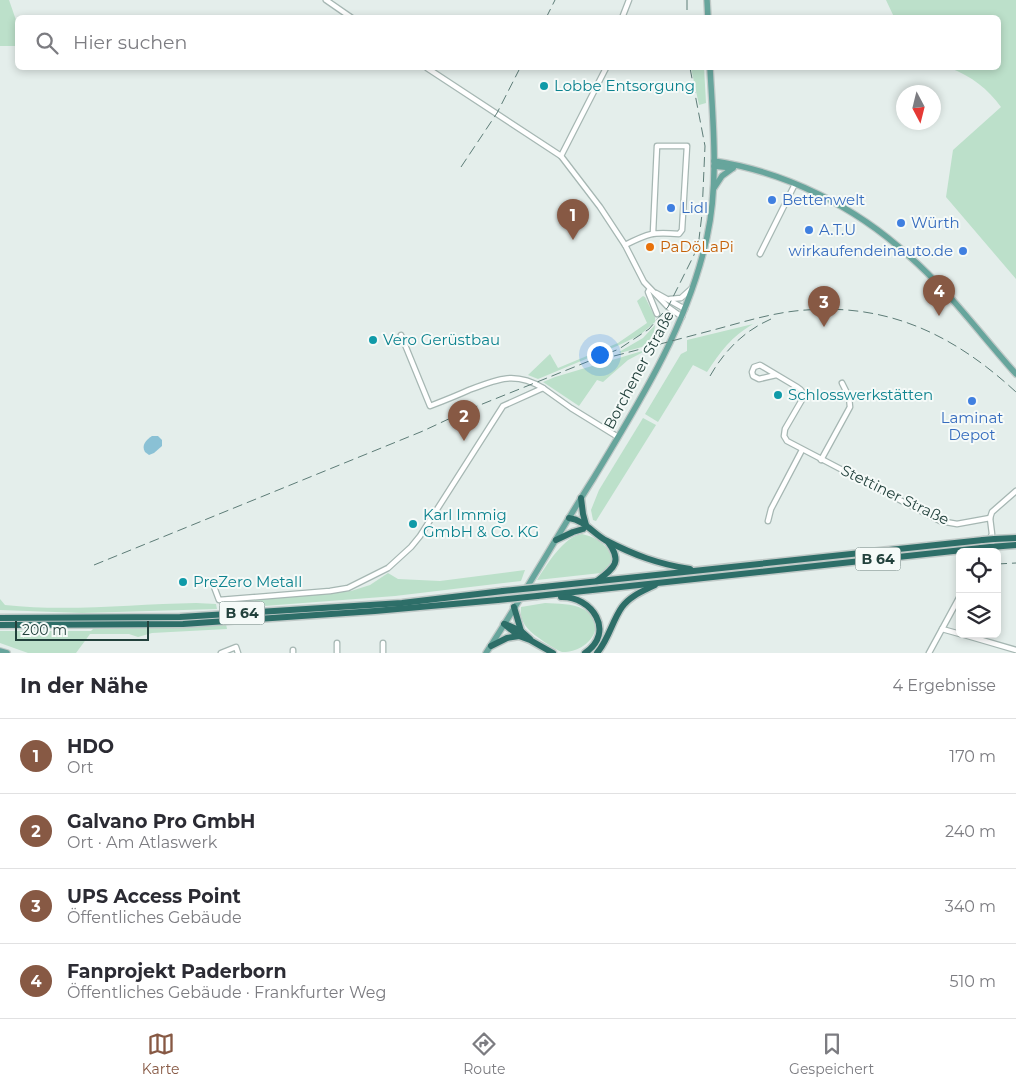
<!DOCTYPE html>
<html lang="de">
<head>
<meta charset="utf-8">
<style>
	:root { --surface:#fff; --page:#f2f2f3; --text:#2b2b33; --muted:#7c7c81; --line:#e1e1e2; --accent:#875944 }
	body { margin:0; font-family:Montserrat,sans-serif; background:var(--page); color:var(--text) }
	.controls { position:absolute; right:15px; bottom:15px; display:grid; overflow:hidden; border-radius:8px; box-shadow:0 2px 8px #0003 }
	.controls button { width:45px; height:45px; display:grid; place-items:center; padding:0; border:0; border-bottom:1px solid var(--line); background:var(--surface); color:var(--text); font:25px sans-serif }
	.compass { position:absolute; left:896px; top:85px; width:45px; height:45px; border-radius:50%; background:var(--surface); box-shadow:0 2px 8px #0003; rotate:173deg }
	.scale { position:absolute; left:15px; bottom:12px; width:134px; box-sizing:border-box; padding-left:5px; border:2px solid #22413c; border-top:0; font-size:14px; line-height:18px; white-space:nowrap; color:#22413c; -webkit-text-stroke:4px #f5faf8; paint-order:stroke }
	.you { position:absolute; left:599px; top:354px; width:18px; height:18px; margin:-12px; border:4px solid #fff; border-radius:50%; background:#1a73e8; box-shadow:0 0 0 8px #1a73e833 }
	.badge { display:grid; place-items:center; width:32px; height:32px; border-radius:50%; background:var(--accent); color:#fff; font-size:16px; font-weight:700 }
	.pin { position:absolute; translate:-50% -41px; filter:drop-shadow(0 1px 2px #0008) }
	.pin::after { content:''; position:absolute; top:26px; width:18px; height:15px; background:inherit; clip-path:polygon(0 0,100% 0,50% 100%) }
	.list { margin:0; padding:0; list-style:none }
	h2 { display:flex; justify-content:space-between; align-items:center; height:65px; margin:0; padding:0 20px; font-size:21px }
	h2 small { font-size:16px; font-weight:400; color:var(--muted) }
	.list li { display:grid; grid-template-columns:32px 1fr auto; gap:15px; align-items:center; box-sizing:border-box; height:75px; padding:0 20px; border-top:1px solid var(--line) }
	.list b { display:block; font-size:19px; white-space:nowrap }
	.list p { margin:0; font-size:16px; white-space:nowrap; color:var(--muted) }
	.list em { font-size:16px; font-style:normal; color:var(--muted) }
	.icon { flex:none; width:28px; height:28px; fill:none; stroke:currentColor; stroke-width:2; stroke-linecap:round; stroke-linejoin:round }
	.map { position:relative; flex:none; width:1016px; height:653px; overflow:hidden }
	.search { position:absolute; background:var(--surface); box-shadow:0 2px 8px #0003; left:15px; right:15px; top:15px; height:55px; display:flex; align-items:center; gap:12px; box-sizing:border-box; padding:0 18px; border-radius:8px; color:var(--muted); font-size:19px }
	.sheet { height:365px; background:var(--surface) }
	nav { display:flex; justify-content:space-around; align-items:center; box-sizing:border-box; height:70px; border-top:1px solid var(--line); background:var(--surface); font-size:14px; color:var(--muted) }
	nav a { display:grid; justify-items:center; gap:2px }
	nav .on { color:var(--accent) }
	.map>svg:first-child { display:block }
	.green { fill:#bce0ca }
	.water { fill:#8ac1d5 }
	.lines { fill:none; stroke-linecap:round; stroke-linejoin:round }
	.minor-casing { stroke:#a6b7b3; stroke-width:7 }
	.major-casing { stroke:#c1cac8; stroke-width:8 }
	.highway-casing { stroke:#c1cac8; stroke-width:9 }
	.minor { stroke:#fff; stroke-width:4.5 }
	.major { stroke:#67a59c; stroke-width:5.5 }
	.highway { stroke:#2d6e68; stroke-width:6 }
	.rail { stroke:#5d7c77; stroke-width:1; stroke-dasharray:10 5; stroke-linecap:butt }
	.highway-bridge-casing { stroke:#c1cac8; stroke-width:9; stroke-linecap:butt }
	.highway-bridge { stroke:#2d6e68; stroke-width:6 }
	.culture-dot { fill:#0f9aa8; stroke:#f5faf8; stroke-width:2 }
	.shop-dot { fill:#3f7fe0; stroke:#f5faf8; stroke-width:2 }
	.food-dot { fill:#e8710a; stroke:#f5faf8; stroke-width:2 }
	.labels { text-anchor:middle; stroke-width:4; stroke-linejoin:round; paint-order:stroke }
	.shield { fill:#f5faf8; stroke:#617874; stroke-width:1 }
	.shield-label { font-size:14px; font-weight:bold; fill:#22413c }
	.culture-label { font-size:15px; fill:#0d838f; stroke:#f5faf8; text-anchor:start }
	.shop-label { font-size:15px; fill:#366cbe; stroke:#f5faf8; text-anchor:start }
	.food-label { font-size:15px; fill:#c56008; stroke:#f5faf8; text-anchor:start }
	.street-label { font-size:15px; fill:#22413c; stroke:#f5faf8 }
</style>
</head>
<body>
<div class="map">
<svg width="1016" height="653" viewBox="0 0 1016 653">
	<rect width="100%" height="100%" fill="#e4eeeb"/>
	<g class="green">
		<path d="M0,0H9L17,23V46H0Z"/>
		<path d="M886,0H1016V279L946,197L953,150L1001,107C988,89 971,76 950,68H998V18L894,17Z"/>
		<path d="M691,68H704L706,103L699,105Z"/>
		<path d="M643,296L645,297L655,317V322L640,335L617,346L538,379L528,375L550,354L558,368L618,343L647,323L637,301Z"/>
		<path d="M753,324C731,337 721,351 707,372L693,365L658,422L645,414L681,354L687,351V340Z"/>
		<path d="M655,325L653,344L620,353L619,352L643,338Z"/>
		<path d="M649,349L628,360L603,382L597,380L579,406L543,382L555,377Z"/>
		<path d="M643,418L656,425L596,521L593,520L591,510L599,490Z"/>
		<path d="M582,534C596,537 610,546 612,560L606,570L601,573L537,580C546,566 564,536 582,534Z"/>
		<path d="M525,570L521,581L395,596L225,609L223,603L351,591L370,585L388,573L398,579L440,581Z"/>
		<path d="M0,599L5,605C68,612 133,604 196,603L216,604L217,609L82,613L0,610Z"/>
		<path d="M545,603C558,604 572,603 583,609C610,623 589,653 562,652C554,649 546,643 539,638C527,630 519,621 521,607Z"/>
		<path d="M226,624L227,629L152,633L138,637L129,634H90L76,653H28L0,643V631H91L93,629Z"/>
	</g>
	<path class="water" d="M152,436H158L162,440V446L154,453L149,455L145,452C141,445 146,440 152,436Z"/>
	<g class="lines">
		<defs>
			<g id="minor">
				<path d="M326,0L352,18"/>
				<path d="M622,18L629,0"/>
				<path d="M427,68L561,156L600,207L625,245L644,282L668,307L682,317"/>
				<path d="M561,156L606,68"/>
				<path d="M625,245C649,233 652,232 679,234L682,230L687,146H657L653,233"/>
				<path d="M760,254L795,184"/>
				<path d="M650,289L648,292L657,314"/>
				<path d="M656,293L685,309"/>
				<path d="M670,299L681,298L691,289"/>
				<path d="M401,335L430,406C443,401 456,396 469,390C497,379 515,371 543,388"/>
				<path d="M776,375L759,379L753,376L752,372L754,367L760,365L797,387C802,390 803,392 803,398L785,429L784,436L787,441L940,521L957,524L990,518"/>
				<path d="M821,460L850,407L849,397L842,383"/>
				<path d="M990,518L992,512L1016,491"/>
				<path d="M768,521L771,509L802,450"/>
				<path d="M984,552L992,534L990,518"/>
				<path d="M213,584L219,600L330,591L348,588L388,568L411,547L420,536L503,406L543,388L571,408L618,437"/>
				<path d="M942,629L960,634"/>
				<path d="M961,634L1016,650"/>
				<path d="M337,643V653"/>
				<path d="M293,650V653"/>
				<path d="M221,653L236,647L238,653"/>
				<path d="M383,653V643"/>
				<path d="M929,653L960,596"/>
			</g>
			<g id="major">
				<path d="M707,0L708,18"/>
				<path d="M714,161C786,172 856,207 909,256C949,291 981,335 1016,374"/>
				<path d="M714,166L733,168"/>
				<path d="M714,188L722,176L733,168"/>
				<path d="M0,651L7,653"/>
				<path d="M486,653C523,596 557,536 593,479C639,403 688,325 707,237C719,183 713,123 710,68"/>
			</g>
			<g id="highway">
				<path d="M581,498L583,514L586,525"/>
				<path d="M569,518C584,520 593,533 605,540C634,555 658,564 690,569"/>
				<path d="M994,539L1016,538"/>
				<path d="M556,540L573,532L583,529"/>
				<path d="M990,547L1016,545"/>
				<path d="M597,581C614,568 623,562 608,542"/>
				<path d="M543,587L983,540"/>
				<path d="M537,596L981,548"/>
				<path d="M561,597C592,596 616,632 585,653"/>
				<path d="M514,607L521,631"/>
				<path d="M0,618L180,617L402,603L503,591"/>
				<path d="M504,624L519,636L530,640L553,653"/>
				<path d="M505,624L521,631L530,639"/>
				<path d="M0,625L183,624L375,611L498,600"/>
				<path d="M491,646L507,638L519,636"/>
				<path d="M597,653C609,639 612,621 622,607C630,596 643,591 655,585"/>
			</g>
		</defs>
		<use href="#minor" class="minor-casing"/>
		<use href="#major" class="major-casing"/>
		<use href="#highway" class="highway-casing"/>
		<use href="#minor" class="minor"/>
		<use href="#major" class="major"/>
		<use href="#highway" class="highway"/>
		<g class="rail">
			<path d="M687,0V18"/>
			<path d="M546,18L555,0"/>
			<path d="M461,167L497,113L520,68"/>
			<path d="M614,356C649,347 683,338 717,329C743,322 769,314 795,311C884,301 952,333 1016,392"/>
			<path d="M710,376C725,350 744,331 771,319"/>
			<path d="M997,564L1016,563"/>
			<path d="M94,565L423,431L470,409L619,349L649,329L668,307L694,255L699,239L702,214L705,146L690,68"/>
		</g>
		<defs>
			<g id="highway-bridge">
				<path d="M983,540L994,539"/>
				<path d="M981,548L990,547"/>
				<path d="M503,591L543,587"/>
				<path d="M498,600L537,596"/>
			</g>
		</defs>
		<use href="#highway-bridge" class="highway-bridge-casing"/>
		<use href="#highway-bridge" class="highway-bridge"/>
	</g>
	<g class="culture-dot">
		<circle cx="544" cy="86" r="5"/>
		<circle cx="373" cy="340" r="5"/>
		<circle cx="778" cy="395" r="5"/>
		<circle cx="413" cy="524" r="5"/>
		<circle cx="183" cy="582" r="5"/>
	</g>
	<g class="shop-dot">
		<circle cx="772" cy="200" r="5"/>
		<circle cx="671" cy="208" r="5"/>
		<circle cx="901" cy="223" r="5"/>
		<circle cx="809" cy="230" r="5"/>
		<circle cx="963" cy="251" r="5"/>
		<circle cx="972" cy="401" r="5"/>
	</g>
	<circle class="food-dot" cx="650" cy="247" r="5"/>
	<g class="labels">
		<g class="shield">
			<rect x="855.5" y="547.5" width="45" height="23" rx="4"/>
			<rect x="219.5" y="601.5" width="45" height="23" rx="4"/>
		</g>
		<g class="shield-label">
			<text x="878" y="564">B 64</text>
			<text x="242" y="618">B 64</text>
		</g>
		<g class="culture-label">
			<text x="554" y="91">Lobbe Entsorgung</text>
			<text x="383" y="345">Vero Gerüstbau</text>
			<text x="788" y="400">Schlosswerkstätten</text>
			<text x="423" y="520">Karl Immig<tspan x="423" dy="17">GmbH &amp; Co. KG</tspan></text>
			<text x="193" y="587">PreZero Metall</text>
		</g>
		<g class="shop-label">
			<text x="782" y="205">Bettenwelt</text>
			<text x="681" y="213">Lidl</text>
			<text x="911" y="228">Würth</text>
			<text x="819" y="235">A.T.U</text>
			<text x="953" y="256" text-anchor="end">wirkaufendeinauto.de</text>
			<text x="972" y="423" text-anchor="middle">Laminat<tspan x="972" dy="17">Depot</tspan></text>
		</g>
		<g class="food-label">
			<text x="660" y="252">PaDöLaPi</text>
		</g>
		<g class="street-label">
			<text transform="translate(639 370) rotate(-62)" y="5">Borchener Straße</text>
			<text transform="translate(895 495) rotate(26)" y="5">Stettiner Straße</text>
		</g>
	</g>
</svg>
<div class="controls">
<button><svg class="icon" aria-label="locate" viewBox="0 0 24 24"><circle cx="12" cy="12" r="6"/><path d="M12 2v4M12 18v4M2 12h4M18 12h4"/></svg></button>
<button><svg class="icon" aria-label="layers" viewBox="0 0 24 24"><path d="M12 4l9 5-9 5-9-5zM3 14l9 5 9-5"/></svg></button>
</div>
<svg class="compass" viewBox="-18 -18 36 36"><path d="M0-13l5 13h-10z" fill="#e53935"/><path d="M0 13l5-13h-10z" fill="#7c7c81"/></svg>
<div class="scale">200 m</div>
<div class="you"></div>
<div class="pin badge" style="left:573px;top:240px">1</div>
<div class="pin badge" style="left:464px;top:441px">2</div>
<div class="pin badge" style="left:824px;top:327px">3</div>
<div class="pin badge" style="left:939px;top:316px">4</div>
<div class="search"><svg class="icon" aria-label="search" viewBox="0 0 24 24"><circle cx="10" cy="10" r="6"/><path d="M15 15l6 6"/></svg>Hier suchen</div>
</div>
<section class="sheet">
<h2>In der Nähe<small>4 Ergebnisse</small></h2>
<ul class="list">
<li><span class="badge">1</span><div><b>HDO</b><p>Ort</p></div><em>170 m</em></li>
<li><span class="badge">2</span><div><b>Galvano Pro GmbH</b><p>Ort · Am Atlaswerk</p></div><em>240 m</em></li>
<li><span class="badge">3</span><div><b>UPS Access Point</b><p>Öffentliches Gebäude</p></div><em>340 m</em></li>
<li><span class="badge">4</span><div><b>Fanprojekt Paderborn</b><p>Öffentliches Gebäude · Frankfurter Weg</p></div><em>510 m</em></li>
</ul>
</section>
<nav>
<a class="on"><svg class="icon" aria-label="map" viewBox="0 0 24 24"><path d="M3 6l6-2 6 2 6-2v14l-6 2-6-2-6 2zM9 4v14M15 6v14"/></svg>Karte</a>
<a><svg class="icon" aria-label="directions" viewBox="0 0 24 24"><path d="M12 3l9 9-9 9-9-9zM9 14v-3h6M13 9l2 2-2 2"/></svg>Route</a>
<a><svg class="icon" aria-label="saved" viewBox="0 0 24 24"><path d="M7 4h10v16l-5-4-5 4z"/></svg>Gespeichert</a>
</nav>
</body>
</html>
